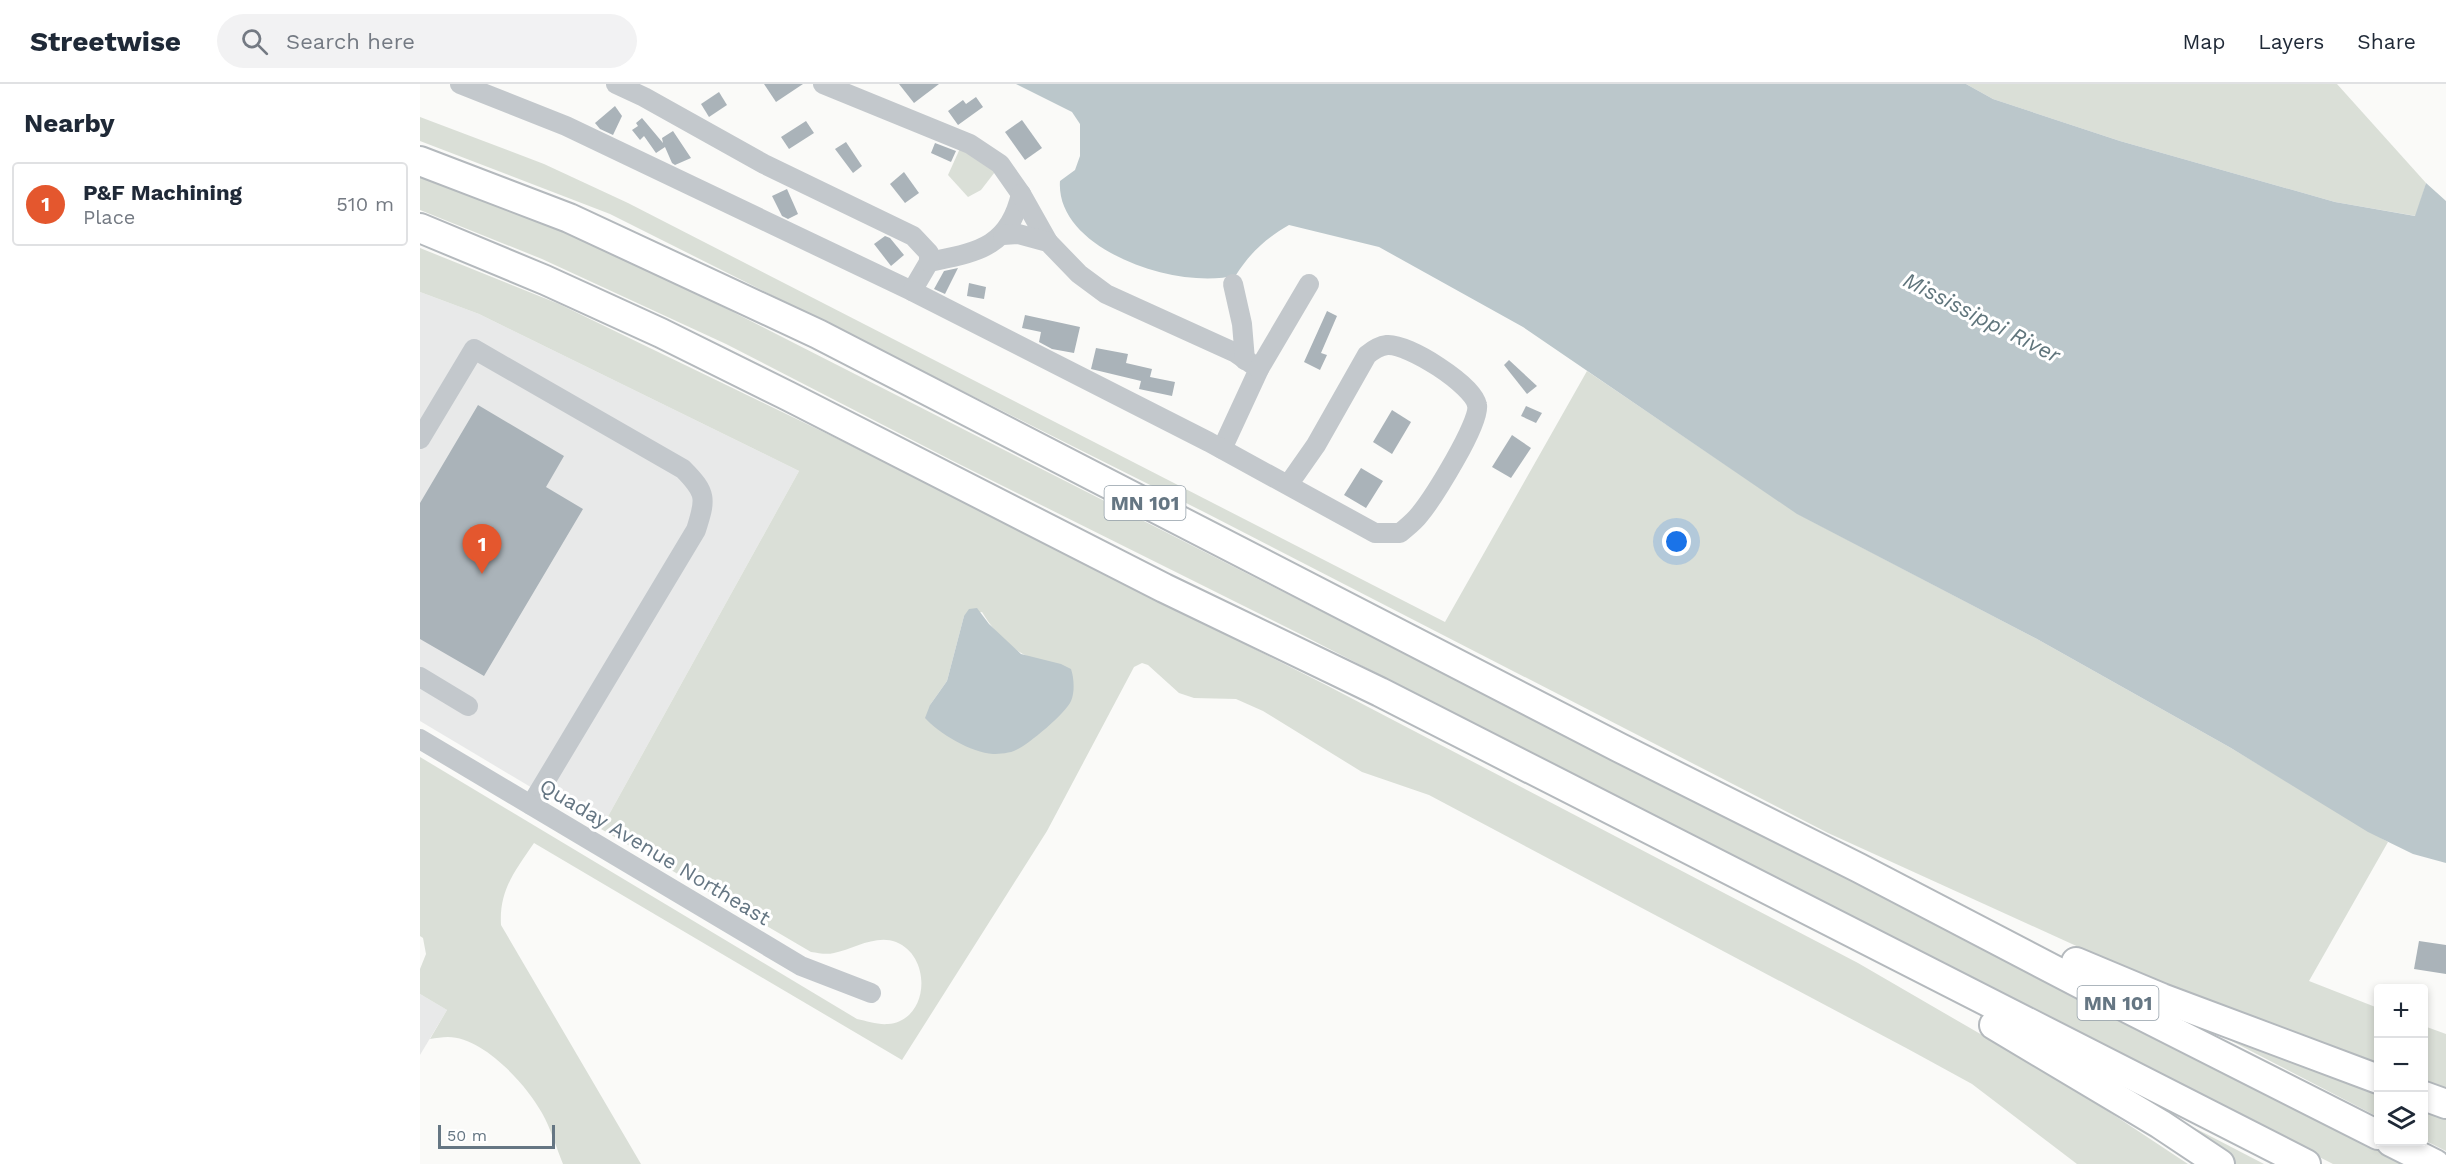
<!DOCTYPE html>
<html lang="en">
<head>
<meta charset="utf-8">
<style>
	:root { --surface:#fff; --page:#f2f2f3; --text:#1f2937; --muted:#747a83; --line:#e0e1e3; --accent:#e4572e }
	body { margin:0; font-family:"Work Sans",sans-serif; background:var(--page); color:var(--text) }
	.controls { position:absolute; right:18px; bottom:18px; display:grid; overflow:hidden; border-radius:6px; box-shadow:0 3px 9px #0003 }
	.controls button { width:54px; height:54px; display:grid; place-items:center; padding:0; border:0; border-bottom:2px solid var(--line); background:var(--surface); color:var(--text); font:30px sans-serif }
	.scale { position:absolute; left:18px; bottom:15px; width:117px; box-sizing:border-box; padding-left:6px; border:3px solid #657683; border-top:0; font-size:16px; line-height:21px; white-space:nowrap; color:#657683; -webkit-text-stroke:4px #fff; paint-order:stroke }
	.you { position:absolute; left:1257px; top:458px; width:21px; height:21px; margin:-15px; border:4px solid #fff; border-radius:50%; background:#1a73e8; box-shadow:0 0 0 9px #1a73e833 }
	.badge { display:grid; place-items:center; width:39px; height:39px; border-radius:50%; background:var(--accent); color:#fff; font-size:20px; font-weight:700 }
	.pin { position:absolute; translate:-50% -50px; filter:drop-shadow(0 2px 3px #0008) }
	.pin::after { content:''; position:absolute; top:32px; width:21px; height:18px; background:inherit; clip-path:polygon(0 0,100% 0,50% 100%) }
	.list { margin:0; padding:0; list-style:none }
	h2 { display:flex; justify-content:space-between; align-items:center; height:78px; margin:0; padding:0 24px; font-size:26px }
	h2 small { font-size:20px; font-weight:400; color:var(--muted) }
	.list li { display:grid; grid-template-columns:39px 1fr auto; gap:18px; align-items:center; box-sizing:border-box; height:84px; margin:0 12px 12px; padding:0 12px; border:2px solid var(--line); border-radius:6px }
	.list b { display:block; font-size:22px; white-space:nowrap }
	.list p { margin:0; font-size:20px; white-space:nowrap; color:var(--muted) }
	.list em { font-size:20px; font-style:normal; color:var(--muted) }
	.icon { flex:none; width:33px; height:33px; fill:none; stroke:currentColor; stroke-width:2; stroke-linecap:round; stroke-linejoin:round }
	.map { position:relative; flex:none; width:2026px; height:1080px; overflow:hidden }
	header { display:flex; align-items:center; gap:36px; box-sizing:border-box; height:84px; padding:0 30px; background:var(--surface); border-bottom:2px solid var(--line) }
	header strong { font-size:28px }
	nav { display:flex; gap:33px; margin-inline-start:auto; font-size:21px }
	.search { width:420px; height:54px; background:var(--page); display:flex; align-items:center; gap:15px; box-sizing:border-box; padding:0 21px; border-radius:33px; color:var(--muted); font-size:22px }
	main { display:flex }
	aside { flex:1; background:var(--surface) }
	.map>svg:first-child { display:block }
	.built { fill:#e8e9e9 }
	.green { fill:#dadfd7; fill-rule:evenodd }
	.water { fill:#bbc7cb }
	.building { fill:#aab3b9 }
	.lines { fill:none; stroke-linecap:round; stroke-linejoin:round }
	.highway-casing { stroke:#b4b9bd; stroke-width:32 }
	.minor { stroke:#c3c8cc; stroke-width:20 }
	.highway { stroke:#fff; stroke-width:28 }
	.labels { text-anchor:middle; stroke-width:6; stroke-linejoin:round; paint-order:stroke }
	.shield { fill:#fff; stroke:#939fa8; stroke-width:1.5 }
	.shield-label { font-size:20px; font-weight:bold; fill:#657683 }
	.street-label { font-size:21px; fill:#657683; stroke:#fff }
	.water-label { font-size:22px; font-style:italic; fill:#60757c; stroke:#fff }
</style>
</head>
<body>
<header>
<strong>Streetwise</strong>
<div class="search"><svg class="icon" aria-label="search" viewBox="0 0 24 24"><circle cx="10" cy="10" r="6"/><path d="M15 15l6 6"/></svg>Search here</div>
<nav><a>Map</a><a>Layers</a><a>Share</a></nav>
</header>
<main>
<aside>
<h2>Nearby<small></small></h2>
<ul class="list">
<li><span class="badge">1</span><div><b>P&amp;F Machining</b><p>Place</p></div><em>510 m</em></li>
</ul>
</aside>
<div class="map">
<svg width="2026" height="1080" viewBox="0 0 2026 1080">
	<rect width="100%" height="100%" fill="#fafaf8"/>
	<g class="built">
		<path d="M0,208L59,230L379,387L181,745L0,637Z"/>
		<path d="M0,910L27,926L0,971Z"/>
	</g>
	<g class="green">
		<path d="M1546,0H1917L2006,99L1996,132L1915,118L1700,57L1573,15Z"/>
		<path d="M0,33L124,80L208,119L1025,538L1167,287L1378,430L1617,555L1811,664L1968,758L1889,897L1958,924V984L1720,891L1408,749L786,429L190,130L0,57Z"/>
		<path d="M542,60L578,84L561,106L548,113L528,91Z"/>
		<path d="M0,91L63,113L197,169L1988,1080H1913L886,553L531,376L306,260L122,175L0,126Z"/>
		<path d="M0,164L139,220L420,356L908,602L1438,879L1650,1002L1768,1080H1657L1552,1000L1488,965L1009,711L942,688L843,627L816,615L774,614L759,609L728,581L722,579L714,583L627,747L482,976L114,759C95,787 79,806 81,841L221,1080H143C136,1063 131,1045 122,1029C106,1000 63,953 28,953C22,953 16,954 10,955L27,926L0,910V885L6,870L3,854L0,852V673L437,935C447,937 458,941 468,940C509,937 513,873 476,858C456,850 433,865 414,869C406,871 399,869 391,868L181,745L379,387L59,230L0,208ZM562,528C575,550 599,575 625,577L510,621L527,597L544,532Z"/>
		<path d="M2004,942L2026,950V1008L2004,1000Z"/>
		<path d="M1801,946L1958,1004V1033L1800,951Z"/>
		<path d="M2004,1020L2026,1029V1067L2004,1056Z"/>
		<path d="M1740,1026L1844,1080H1810Z"/>
	</g>
	<g class="water">
		<path d="M596,0H1546L1573,15L1700,57L1915,118L1995,132L2006,99L2026,117V779L1993,770L1948,748L1811,664L1617,555L1377,430L1103,243L959,163L869,141C846,154 830,169 816,191C761,207 635,167 640,97L655,86L660,72V40L652,28Z"/>
		<path d="M557,524L569,540L601,570L641,580L651,585C654,594 655,608 651,617C646,629 608,661 596,666C591,669 579,670 573,670C552,669 518,649 505,634L510,621L527,597L544,532L549,525Z"/>
	</g>
	<g class="building">
		<path d="M344,0H383L356,18Z"/>
		<path d="M479,0H519L494,19Z"/>
		<path d="M299,8L307,21L289,33L281,20Z"/>
		<path d="M556,13L563,23L538,41L528,27L543,16L546,20Z"/>
		<path d="M195,22L202,32L193,51L180,45L175,39Z"/>
		<path d="M222,34L243,59L242,54L253,47L271,74L255,81L252,79L245,63L236,69L224,52L220,56L212,46L218,42L216,39Z"/>
		<path d="M602,36L622,64L605,76L585,48Z"/>
		<path d="M386,37L394,49L369,65L361,53Z"/>
		<path d="M426,58L442,82L433,89L415,65Z"/>
		<path d="M515,59L536,67L531,78L511,69Z"/>
		<path d="M484,88L499,109L485,119L470,100Z"/>
		<path d="M367,105L378,130L368,135L362,132L352,112Z"/>
		<path d="M465,152L470,154L484,171L471,182L454,160Z"/>
		<path d="M538,184L525,210L514,205L524,187Z"/>
		<path d="M549,199L566,203L564,215L547,212Z"/>
		<path d="M907,227L917,232L901,269L907,271L900,286L884,278Z"/>
		<path d="M605,231L660,243L654,269L632,265L619,258L621,248L602,244Z"/>
		<path d="M676,264L708,270L706,279L732,285L730,293L755,298L752,312L719,305L721,297L671,285Z"/>
		<path d="M1089,276L1117,302L1107,310L1084,281Z"/>
		<path d="M58,321L144,372L126,403L163,425L64,592L0,555V419Z"/>
		<path d="M1106,322L1122,329L1116,339L1101,332Z"/>
		<path d="M972,326L991,338L972,370L953,358Z"/>
		<path d="M1092,351L1111,364L1091,394L1072,383Z"/>
		<path d="M941,384L963,397L946,424L924,411Z"/>
		<path d="M1999,857L2026,861V890L1994,885Z"/>
	</g>
	<g class="lines">
		<defs>
			<g id="highway">
				<path d="M0,77L149,134L398,250L1200,664L1439,784L1709,925L1958,1051"/>
				<path d="M0,144L125,196L241,249L368,312L744,504L960,608L1886,1080"/>
				<path d="M1656,878L1742,914L1958,995"/>
				<path d="M1574,941L1740,1040L1800,1080"/>
				<path d="M2004,1012L2026,1020"/>
				<path d="M1971,1058L2015,1080"/>
			</g>
		</defs>
		<use href="#highway" class="highway-casing"/>
		<g class="minor">
			<path d="M40,0L146,42L492,207L509,178C557,168 589,164 601,110L580,80L550,60L403,0"/>
			<path d="M196,0L224,13L344,80L493,152L509,169V178"/>
			<path d="M601,110L628,158"/>
			<path d="M583,151L598,150L628,158L659,190L686,210L816,269L839,285L802,365"/>
			<path d="M813,200L822,240L825,276"/>
			<path d="M492,207L789,358L955,449H980C987,443 994,438 1000,430C1013,414 1061,338 1057,321C1053,301 988,259 967,261C959,262 953,266 947,271L896,361L868,401"/>
			<path d="M839,285L889,200"/>
			<path d="M0,355L54,265L263,385C287,409 286,415 276,446L111,721"/>
			<path d="M0,593L48,622"/>
			<path d="M0,655L381,882L451,909"/>
		</g>
		<use href="#highway" class="highway"/>
	</g>
	<g class="labels">
		<g class="shield">
			<rect x="684.5" y="402" width="81" height="34" rx="4.5"/>
			<rect x="1657.5" y="902" width="81" height="34" rx="4.5"/>
		</g>
		<g class="shield-label">
			<text x="725" y="426">MN 101</text>
			<text x="1698" y="926">MN 101</text>
		</g>
		<g class="street-label">
			<text transform="translate(235 768) rotate(31)" y="7">Quaday Avenue Northeast</text>
		</g>
		<g class="water-label">
			<text transform="translate(1562 233) rotate(27)" y="8">Mississippi River</text>
		</g>
	</g>
</svg>
<div class="controls">
<button>+</button>
<button>−</button>
<button><svg class="icon" aria-label="layers" viewBox="0 0 24 24"><path d="M12 4l9 5-9 5-9-5zM3 14l9 5 9-5"/></svg></button>
</div>
<div class="scale">50 m</div>
<div class="you"></div>
<div class="pin badge" style="left:62px;top:490px">1</div>
</div>
</main>
</body>
</html>
